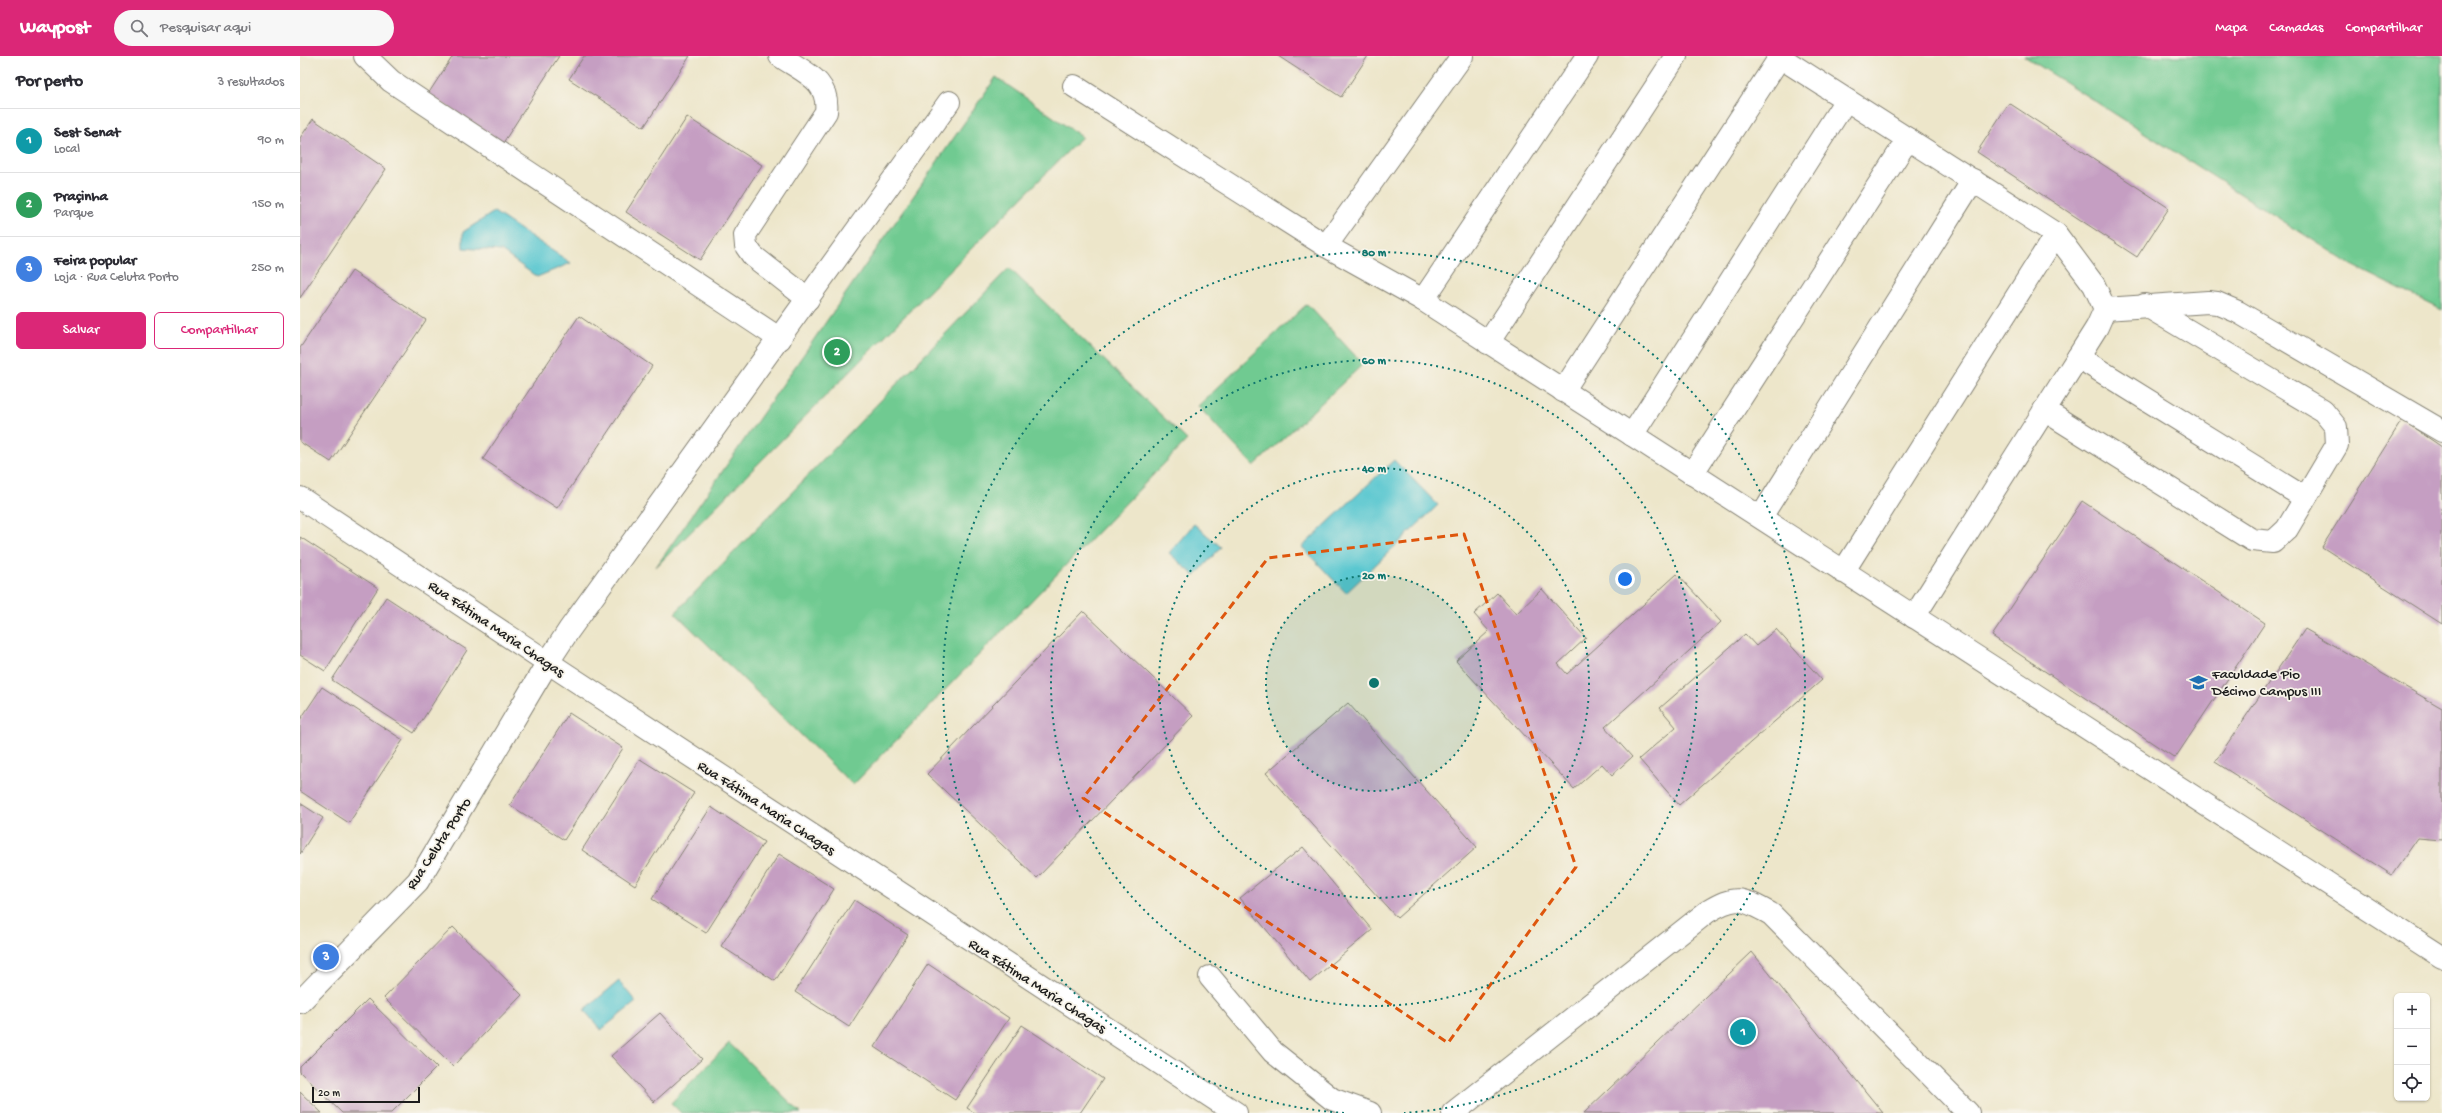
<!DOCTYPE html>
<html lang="pt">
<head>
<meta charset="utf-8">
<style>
	:root { --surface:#fff; --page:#f7f7f7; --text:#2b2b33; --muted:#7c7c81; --line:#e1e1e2; --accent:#db2777 }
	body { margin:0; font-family:"Gochi Hand",sans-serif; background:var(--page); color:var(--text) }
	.controls { position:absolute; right:12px; bottom:12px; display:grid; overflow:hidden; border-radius:6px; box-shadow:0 1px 3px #0004 }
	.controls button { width:36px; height:36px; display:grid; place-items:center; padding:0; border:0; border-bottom:1px solid var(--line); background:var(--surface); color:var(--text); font:20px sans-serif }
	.scale { position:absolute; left:12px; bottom:10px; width:108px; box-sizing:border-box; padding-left:4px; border:2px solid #1c1c1c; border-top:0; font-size:11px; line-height:14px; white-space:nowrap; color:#1c1c1c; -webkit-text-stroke:3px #f7f3e8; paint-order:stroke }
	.you { position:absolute; left:1325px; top:523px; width:14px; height:14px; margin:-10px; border:3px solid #fff; border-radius:50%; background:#1a73e8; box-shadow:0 0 0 6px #1a73e833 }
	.badge { display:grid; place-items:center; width:26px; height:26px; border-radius:50%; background:var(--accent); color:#fff; font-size:13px; font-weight:700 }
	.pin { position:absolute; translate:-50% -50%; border:2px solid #fff; box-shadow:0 1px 4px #0006 }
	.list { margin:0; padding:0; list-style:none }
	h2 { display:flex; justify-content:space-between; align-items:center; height:52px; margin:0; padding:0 16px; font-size:17px }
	h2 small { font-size:13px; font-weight:400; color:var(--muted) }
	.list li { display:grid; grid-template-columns:26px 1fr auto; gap:12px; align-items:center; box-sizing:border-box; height:64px; padding:0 16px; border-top:1px solid var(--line) }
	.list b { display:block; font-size:15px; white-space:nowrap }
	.list p { margin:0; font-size:13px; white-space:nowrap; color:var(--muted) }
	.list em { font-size:13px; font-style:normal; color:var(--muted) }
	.actions { display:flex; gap:8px; padding:12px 16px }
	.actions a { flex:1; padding:9px 0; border:1px solid var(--accent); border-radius:6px; text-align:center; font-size:14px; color:var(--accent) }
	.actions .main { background:var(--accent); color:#fff }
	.icon { flex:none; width:22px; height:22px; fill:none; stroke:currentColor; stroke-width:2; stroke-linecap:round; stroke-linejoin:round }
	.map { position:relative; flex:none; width:2142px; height:1057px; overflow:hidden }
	header { display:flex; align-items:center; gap:24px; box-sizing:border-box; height:56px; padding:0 20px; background:var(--accent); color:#fff }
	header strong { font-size:19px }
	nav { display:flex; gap:22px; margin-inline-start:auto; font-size:14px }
	.search { width:280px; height:36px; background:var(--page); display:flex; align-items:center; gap:10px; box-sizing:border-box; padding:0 14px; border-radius:22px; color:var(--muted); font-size:15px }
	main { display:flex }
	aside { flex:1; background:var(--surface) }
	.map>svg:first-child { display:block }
	.green { fill:#70ca91; stroke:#467356 }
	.water { fill:#5ac7d0; stroke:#3b7276 }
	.building { fill:#c59ec2 }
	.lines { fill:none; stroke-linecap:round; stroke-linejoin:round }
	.minor-casing { stroke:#848173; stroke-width:24 }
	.minor { stroke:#fff; stroke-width:22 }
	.marked { fill:none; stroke:#de560d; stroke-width:3; stroke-dasharray:8 5; stroke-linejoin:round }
	.ring { fill:none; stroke:#0f766e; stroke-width:2; stroke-dasharray:2 4 }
	.labels { text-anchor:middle; stroke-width:3.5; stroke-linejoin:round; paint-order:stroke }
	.street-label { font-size:15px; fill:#1c1c1c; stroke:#f7f3e8 }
	.poi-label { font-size:15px; fill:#1c1c1c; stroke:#f7f3e8; text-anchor:start }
	.centre { fill:#0f766e; stroke:#f7f3e8; stroke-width:2 }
	.ring-label { font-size:12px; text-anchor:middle; font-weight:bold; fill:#0f766e; stroke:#f7f3e8; stroke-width:3.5; stroke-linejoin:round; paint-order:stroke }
</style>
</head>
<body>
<header>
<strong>Waypost</strong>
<div class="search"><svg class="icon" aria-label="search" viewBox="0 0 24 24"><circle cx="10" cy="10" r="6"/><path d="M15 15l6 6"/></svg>Pesquisar aqui</div>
<nav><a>Mapa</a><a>Camadas</a><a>Compartilhar</a></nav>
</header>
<main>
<aside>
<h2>Por perto<small>3 resultados</small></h2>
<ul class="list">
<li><span class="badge" style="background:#0f9aa8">1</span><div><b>Sest Senat</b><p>Local</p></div><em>90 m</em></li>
<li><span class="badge" style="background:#2e9e5b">2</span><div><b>Praçinha</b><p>Parque</p></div><em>150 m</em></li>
<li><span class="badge" style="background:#3f7fe0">3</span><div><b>Feira popular</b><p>Loja · Rua Celuta Porto</p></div><em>250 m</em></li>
</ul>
<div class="actions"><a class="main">Salvar</a><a>Compartilhar</a></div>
</aside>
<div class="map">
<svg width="2142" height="1057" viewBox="0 0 2142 1057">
	<rect width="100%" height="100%" fill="#f7f3e8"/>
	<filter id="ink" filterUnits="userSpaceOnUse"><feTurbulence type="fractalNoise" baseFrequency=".025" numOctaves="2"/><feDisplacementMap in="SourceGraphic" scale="8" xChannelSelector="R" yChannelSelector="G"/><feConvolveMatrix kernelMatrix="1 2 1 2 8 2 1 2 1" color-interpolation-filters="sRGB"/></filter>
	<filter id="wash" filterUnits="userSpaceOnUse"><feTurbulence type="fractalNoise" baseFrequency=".012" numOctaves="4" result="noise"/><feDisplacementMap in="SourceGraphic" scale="16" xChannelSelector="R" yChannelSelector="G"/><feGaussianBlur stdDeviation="0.9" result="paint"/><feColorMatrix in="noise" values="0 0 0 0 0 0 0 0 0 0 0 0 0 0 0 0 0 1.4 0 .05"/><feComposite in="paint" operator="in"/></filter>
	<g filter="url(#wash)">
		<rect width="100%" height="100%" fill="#ede6ca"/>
		<g class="green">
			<path d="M1724,0H2142V254L2052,209Z"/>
			<path d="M696,21L782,81L356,511Z"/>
			<path d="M709,212L887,384L553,729L375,557Z"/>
			<path d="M1007,248L1063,308L954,410L898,350Z"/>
			<path d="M429,987L501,1057H381L371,1047Z"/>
		</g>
		<g class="water">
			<path d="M194,156L271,207L237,221L201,195L163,192V176Z"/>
			<path d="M1094,404L1138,449L1046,537L1002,491Z"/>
			<path d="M894,468L921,491L895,520L869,497Z"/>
			<path d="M319,925L336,946L301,974L284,954Z"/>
		</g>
		<g id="blocks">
			<g class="building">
				<path d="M153,0H259L203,87L128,38Z"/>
				<path d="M284,0H390L344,71L269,23Z"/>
				<path d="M978,0H1068L1041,41Z"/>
				<path d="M1709,47L1869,152L1837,201L1677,96Z"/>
				<path d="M387,61L462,109L400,204L326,156Z"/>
				<path d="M13,63L86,113L0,242V82Z"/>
				<path d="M52,215L126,264L31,406L0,386V292Z"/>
				<path d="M279,260L352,310L257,452L183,403Z"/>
				<path d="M2102,364L2142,391V568L2022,491Z"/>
				<path d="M1782,445L1965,567L1875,702L1692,580Z"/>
				<path d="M0,481L78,532L25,615L0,599Z"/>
				<path d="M1377,518L1421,566L1305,671L1332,701L1312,719L1302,708L1274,733L1156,605L1189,575L1174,558L1197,537L1216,558L1242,533L1286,582L1258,608L1267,618Z"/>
				<path d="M86,541L167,594L114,677L32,624Z"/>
				<path d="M783,555L893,660L737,822L627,718Z"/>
				<path d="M1476,573L1522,624L1379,749L1339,703L1376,671L1360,652L1445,578L1456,590Z"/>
				<path d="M2005,573L2142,652V784L2118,782L2092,819L1915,706Z"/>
				<path d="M22,631L103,684L49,767L0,735V664Z"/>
				<path d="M1048,647L1177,791L1097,862L966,717Z"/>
				<path d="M269,657L323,692L264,784L210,749Z"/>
				<path d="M340,703L394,737L335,829L282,794Z"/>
				<path d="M0,747L23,762L0,798Z"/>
				<path d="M411,751L464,786L406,877L352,843Z"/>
				<path d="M1003,791L1072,874L1010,926L940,842Z"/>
				<path d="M479,798L534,833L475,925L421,890Z"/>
				<path d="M554,844L608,879L549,971L495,936Z"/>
				<path d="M153,871L222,939L153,1010L84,942Z"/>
				<path d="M1452,896L1583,1057H1284Z"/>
				<path d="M628,908L709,962L655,1044L574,991Z"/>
				<path d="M68,943L137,1011L91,1057H42L0,1016V1011Z"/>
				<path d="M360,957L402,1003L354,1046L311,1000Z"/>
				<path d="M722,969L803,1023L780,1057H675L667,1052Z"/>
				<path d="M0,1036L22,1057H0Z"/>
			</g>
		</g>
	</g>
	<g filter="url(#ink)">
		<use href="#blocks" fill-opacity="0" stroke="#848173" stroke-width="1"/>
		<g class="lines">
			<defs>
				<g id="minor">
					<path d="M65,0L91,25L480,283"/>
					<path d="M480,0C503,16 530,24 526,56L445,179L446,190L453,200L508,243"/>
					<path d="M1162,0L1026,190L1123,244L2142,901"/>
					<path d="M1478,0L1756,178L1794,229L1805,253L1908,246L1917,247L1938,256L2142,375"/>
					<path d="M774,30L1026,190"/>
					<path d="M1123,244L1287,0"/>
					<path d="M1188,287L1376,0"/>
					<path d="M1778,301L2005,442"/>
					<path d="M1263,335L1480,1"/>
					<path d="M1744,354L1952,484L1973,486L1987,473L2037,389L2036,371L2023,355L1845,249"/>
					<path d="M1332,379L1546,44"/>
					<path d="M1392,418L1608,83"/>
					<path d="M0,442L264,617L936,1057"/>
					<path d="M1461,461L1673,124"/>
					<path d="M1543,516L1756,178"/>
					<path d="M1614,561L1797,271L1805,253"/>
					<path d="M910,921L973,996L1032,1043L1070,1057"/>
					<path d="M0,946L118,825L248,606L269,574L649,46"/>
					<path d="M1153,1057L1407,856C1437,838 1441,842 1471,858L1668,1057"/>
				</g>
			</defs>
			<use href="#minor" class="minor-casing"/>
			<use href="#minor" class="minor"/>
		</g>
	</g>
	<path class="marked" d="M1164,478L1276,811L1148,987L783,742L968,502Z"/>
	<circle cx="1074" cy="627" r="108" fill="#0f766e" fill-opacity=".12"/>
	<g class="ring">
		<circle cx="1074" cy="627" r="108"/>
		<circle cx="1074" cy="627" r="215"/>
		<circle cx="1074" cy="627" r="323"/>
		<path d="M1044 1057A431 431 0 1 1 1104 1057"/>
	</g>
	<defs>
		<symbol id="university-bare" viewBox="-9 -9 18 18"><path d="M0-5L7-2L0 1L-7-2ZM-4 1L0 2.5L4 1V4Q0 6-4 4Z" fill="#1f6fb2" stroke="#f7f3e8" stroke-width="2.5" paint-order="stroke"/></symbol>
	</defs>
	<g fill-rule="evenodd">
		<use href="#university-bare" x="1886" y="614" width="25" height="25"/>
	</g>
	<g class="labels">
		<g class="street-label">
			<text transform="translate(197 572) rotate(34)" y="5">Rua Fátima Maria Chagas</text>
			<text transform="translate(467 751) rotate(33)" y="5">Rua Fátima Maria Chagas</text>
			<text transform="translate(138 787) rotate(-57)" y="5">Rua Celuta Porto</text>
			<text transform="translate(738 929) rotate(33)" y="5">Rua Fátima Maria Chagas</text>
		</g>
		<g class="poi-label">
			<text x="1912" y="622">Faculdade Pio<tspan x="1912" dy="17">Décimo Campus III</tspan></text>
		</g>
	</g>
	<circle cx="1074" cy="627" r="6" class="centre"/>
	<g class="ring-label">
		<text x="1074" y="200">80 m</text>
		<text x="1074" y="308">60 m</text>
		<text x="1074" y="416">40 m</text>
		<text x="1074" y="523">20 m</text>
	</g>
</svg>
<div class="controls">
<button>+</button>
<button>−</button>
<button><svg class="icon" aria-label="locate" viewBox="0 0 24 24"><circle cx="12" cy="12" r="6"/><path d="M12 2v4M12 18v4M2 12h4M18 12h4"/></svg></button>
</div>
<div class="scale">20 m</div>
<div class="you"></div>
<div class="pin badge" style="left:1443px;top:976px;background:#0f9aa8">1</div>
<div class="pin badge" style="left:537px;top:296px;background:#2e9e5b">2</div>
<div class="pin badge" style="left:26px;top:901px;background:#3f7fe0">3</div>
</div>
</main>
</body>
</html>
